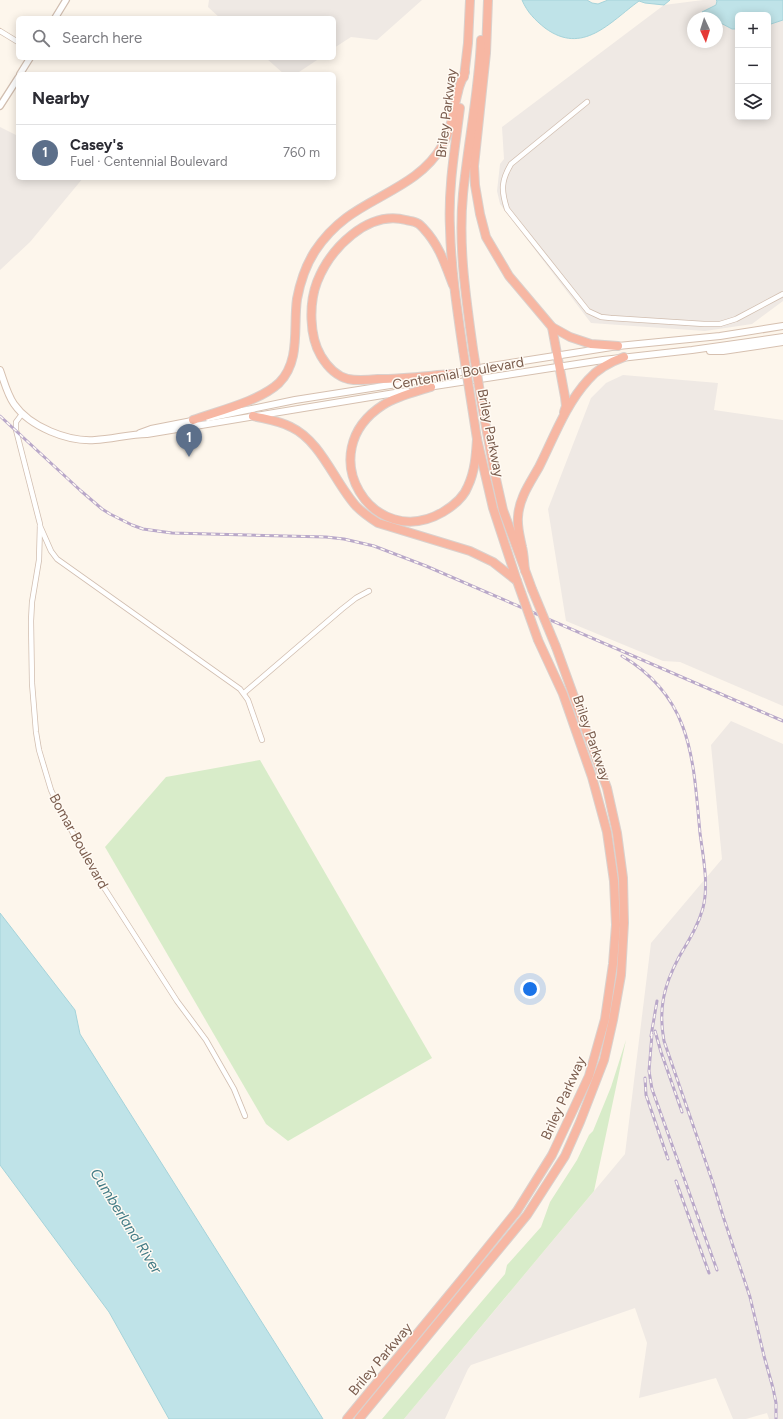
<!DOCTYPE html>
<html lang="en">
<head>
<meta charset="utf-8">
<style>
	:root { --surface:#fff; --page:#f7f7f7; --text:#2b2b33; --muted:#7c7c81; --line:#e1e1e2; --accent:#e76f51 }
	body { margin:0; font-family:Figtree,sans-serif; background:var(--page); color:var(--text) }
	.controls { position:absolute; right:12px; top:12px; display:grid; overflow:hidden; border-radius:6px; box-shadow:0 2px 10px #0003 }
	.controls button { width:36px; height:36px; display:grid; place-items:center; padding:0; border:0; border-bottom:1px solid var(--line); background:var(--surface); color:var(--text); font:20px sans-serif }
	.compass { position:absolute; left:687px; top:12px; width:36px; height:36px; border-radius:50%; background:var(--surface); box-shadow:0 2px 10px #0003; rotate:176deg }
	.you { position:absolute; left:530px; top:989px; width:14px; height:14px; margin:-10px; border:3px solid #fff; border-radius:50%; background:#1a73e8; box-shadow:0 0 0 6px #1a73e833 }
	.badge { display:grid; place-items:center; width:26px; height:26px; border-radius:50%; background:var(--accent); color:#fff; font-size:13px; font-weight:700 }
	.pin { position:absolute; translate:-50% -33px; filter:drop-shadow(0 1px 2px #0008) }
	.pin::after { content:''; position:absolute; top:21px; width:14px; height:12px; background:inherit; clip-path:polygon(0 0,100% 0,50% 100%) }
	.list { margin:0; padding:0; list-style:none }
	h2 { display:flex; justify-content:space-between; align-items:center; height:52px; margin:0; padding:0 16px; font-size:17px }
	h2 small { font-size:13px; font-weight:400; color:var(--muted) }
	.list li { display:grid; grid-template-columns:26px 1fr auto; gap:12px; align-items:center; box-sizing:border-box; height:56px; padding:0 16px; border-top:1px solid var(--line) }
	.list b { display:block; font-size:15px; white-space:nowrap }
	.list p { margin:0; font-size:13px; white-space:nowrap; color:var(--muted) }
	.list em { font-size:13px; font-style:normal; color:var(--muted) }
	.icon { flex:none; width:22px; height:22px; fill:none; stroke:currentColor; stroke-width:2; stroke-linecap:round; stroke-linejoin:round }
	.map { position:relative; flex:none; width:783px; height:1419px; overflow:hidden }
	.search { position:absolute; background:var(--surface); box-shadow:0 2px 10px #0003; left:16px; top:16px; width:320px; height:44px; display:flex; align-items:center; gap:10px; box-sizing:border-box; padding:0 14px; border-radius:6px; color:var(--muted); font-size:15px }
	.panel { position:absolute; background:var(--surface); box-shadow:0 2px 10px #0003; left:16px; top:72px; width:320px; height:108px; border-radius:6px }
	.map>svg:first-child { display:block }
	.industrial { fill:#efe9e4 }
	.green { fill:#d8ecc9 }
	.water { fill:#bfe3e8; stroke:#a5d3da }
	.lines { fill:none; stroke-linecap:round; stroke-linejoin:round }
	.minor-casing { stroke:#d1beb0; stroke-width:6 }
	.tertiary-casing { stroke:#d1beb0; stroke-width:8 }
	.secondary-casing { stroke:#d6c0b0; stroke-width:8 }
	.motorway-casing { stroke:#dad1cd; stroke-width:10 }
	.minor { stroke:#fff; stroke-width:4.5 }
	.tertiary { stroke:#fff; stroke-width:5.5 }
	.secondary { stroke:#fff; stroke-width:6 }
	.motorway { stroke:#f7b7a3; stroke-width:8 }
	.rail-casing { stroke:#b9a8c9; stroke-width:3 }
	.rail { stroke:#fffaf3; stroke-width:1.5; stroke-dasharray:4.5; stroke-linecap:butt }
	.motorway-bridge-casing { stroke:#dad1cd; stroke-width:10; stroke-linecap:butt }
	.motorway-bridge { stroke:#f7b7a3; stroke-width:8 }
	.labels { text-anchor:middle; stroke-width:3; stroke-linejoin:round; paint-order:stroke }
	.street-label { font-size:14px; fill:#7a5c4d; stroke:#fffaf3 }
	.water-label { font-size:15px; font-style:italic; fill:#437c86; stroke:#fffaf3 }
</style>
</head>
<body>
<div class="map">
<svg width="783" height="1419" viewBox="0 0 783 1419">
	<rect width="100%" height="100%" fill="#fdf6ec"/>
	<g class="industrial">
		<path d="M209,0H422L377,40L351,37L334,48V18H220L208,7Z"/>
		<path d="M703,0H716L717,1L716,5L703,12L712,18H693V42H717V21L732,29H738V117H768V25L783,20V301L752,324L705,331L591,323L500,204L497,191L500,164L504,159L502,127L664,5Z"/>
		<path d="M266,58H320L296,74H284Z"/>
		<path d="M0,127L18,136V178H83L30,242L0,270Z"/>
		<path d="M623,375L718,383L714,410L783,420V706L680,662L663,661L566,621L548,509L591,398L606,383Z"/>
		<path d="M731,721L783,744V1419H769L767,1413L746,1419H733L716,1378L639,1398L647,1343L635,1308L471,1365L468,1369L445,1419H404L625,1154L651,943L722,859L711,745Z"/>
	</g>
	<g class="green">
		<path d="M260,760L432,1058L288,1141L266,1124L105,847L166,777Z"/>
		<path d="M626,1040L594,1191L404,1419H382L505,1274L507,1265L541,1227L550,1202L577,1160L589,1135L593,1131L611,1087Z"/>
	</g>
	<g class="water">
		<path d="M522,0H587L592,3L598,4L608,0H670L664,5L645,3L639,1C610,22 583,56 545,28C535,20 527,12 522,0Z"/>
		<path d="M716,0H783V20L768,25V15H738V29H732L717,21V18H712L702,12L716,5L717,1Z"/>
		<path d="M0,913L75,1010L80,1034L323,1419H169L109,1312L0,1165Z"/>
	</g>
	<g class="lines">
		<defs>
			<g id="minor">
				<path d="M0,31L18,42"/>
				<path d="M587,102L511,164C501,181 501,190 507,209L588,311L601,317L611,318L704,324H720L736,319L783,294"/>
				<path d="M22,414L16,422V430L40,524L39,560L32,602L31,621L32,683L36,732L39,750L51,790L60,809L94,872L177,1001L206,1040L234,1089L245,1116"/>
				<path d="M40,526L51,551L57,559L240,689L248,700L262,740"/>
				<path d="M244,693L342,609L356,598L369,591"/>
			</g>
			<g id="tertiary">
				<path d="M55,18L66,0"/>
				<path d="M20,74L30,58"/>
				<path d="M0,106L18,78"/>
			</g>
			<g id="secondary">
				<path d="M710,351H723L783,342"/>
				<path d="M0,370C4,381 7,394 14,404C30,427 68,442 95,440C113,439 130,434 147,434L407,391"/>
				<path d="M446,375L485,367L618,346L720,336L783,326"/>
				<path d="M428,387L603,360L692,350L783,337"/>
				<path d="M208,418L295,400L422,380"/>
				<path d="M140,433L151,429L197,420"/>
			</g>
			<g id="motorway">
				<path d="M488,0L486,53L474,166L475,185L480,214L486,237L509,276L552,327L570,337L591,344L618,346"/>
				<path d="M464,77L468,43L470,0"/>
				<path d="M460,108C455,148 448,188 450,228C451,269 457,309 463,350"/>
				<path d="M552,327L565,397L566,406L564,412"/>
				<path d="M473,349C466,298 458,246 463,194C468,143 479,91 481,40"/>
				<path d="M450,374C426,376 402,379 378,379C369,380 357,381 348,379C336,376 327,366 321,356C309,336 309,303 317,282C330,249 367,210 406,220C409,221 414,221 417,223C420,224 422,227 424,229C439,245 445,264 453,285"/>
				<path d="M431,387C415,392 397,396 383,405C310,452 373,553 443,512C453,506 464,497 468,486C475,471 476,455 477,439"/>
				<path d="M482,405L494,470L503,510L532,589"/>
				<path d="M472,407L477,439L493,508L517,581"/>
				<path d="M253,416C265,419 280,421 291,427C321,441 335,483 356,506C363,513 370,518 378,523L470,551L493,562L517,581"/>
				<path d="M193,420C218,411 260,401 279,383C301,361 293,327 297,299C300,283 306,265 315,251C323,239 334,227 346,218C378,194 421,183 442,146C452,129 453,110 458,92C459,85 463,78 465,72"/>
				<path d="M525,571C524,563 524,555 522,547C520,537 517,527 518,517C519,498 530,483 539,467C554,437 566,404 588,380C598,368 610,362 624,357"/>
				<path d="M347,1419L463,1278L517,1211L552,1155L589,1076L605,1019L613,964L616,925L614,881L607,832L592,777L563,694L538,640"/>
				<path d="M359,1419L527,1215L565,1156L580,1122L604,1060L613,1020L621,975L624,923L623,878L617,833L607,788L556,647"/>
			</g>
		</defs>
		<use href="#minor" class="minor-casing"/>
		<use href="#tertiary" class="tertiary-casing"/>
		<use href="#secondary" class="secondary-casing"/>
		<use href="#motorway" class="motorway-casing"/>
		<use href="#minor" class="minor"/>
		<use href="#tertiary" class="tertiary"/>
		<use href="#secondary" class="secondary"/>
		<use href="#motorway" class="motorway"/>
		<defs>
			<g id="rail">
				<path d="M0,416L81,491L102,509L110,514L132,525L143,529L172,533L326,537L344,539L374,546L426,566L783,721"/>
				<path d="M622,656C693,698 693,760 700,833C703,857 709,884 703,908C698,926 689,940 679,957C664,985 658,1009 664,1041L713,1183L723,1216L750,1297L764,1356L773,1388L776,1403V1419"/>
				<path d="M655,1031L661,1052L682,1112"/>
				<path d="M652,1034L649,1071L652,1089L717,1270"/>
				<path d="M651,1036L657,1001"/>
				<path d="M645,1078L646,1095L668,1159"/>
				<path d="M676,1181L709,1273"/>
			</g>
		</defs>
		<use href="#rail" class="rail-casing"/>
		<use href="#rail" class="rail"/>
		<defs>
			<g id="motorway-bridge">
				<path d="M473,349L482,405"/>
				<path d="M463,350L472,407"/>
				<path d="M517,581L538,640"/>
				<path d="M532,589L556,647"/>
			</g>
		</defs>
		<use href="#motorway-bridge" class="motorway-bridge-casing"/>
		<use href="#motorway-bridge" class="motorway-bridge"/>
	</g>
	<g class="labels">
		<g class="street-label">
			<text transform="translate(446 113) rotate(-83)" y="5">Briley Parkway</text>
			<text transform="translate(458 373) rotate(-10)" y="5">Centennial Boulevard</text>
			<text transform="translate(491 433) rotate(79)" y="5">Briley Parkway</text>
			<text transform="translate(592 738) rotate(71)" y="5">Briley Parkway</text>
			<text transform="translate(79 841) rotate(61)" y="5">Bomar Boulevard</text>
			<text transform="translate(563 1098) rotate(-66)" y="5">Briley Parkway</text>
			<text transform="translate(380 1359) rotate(-50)" y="5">Briley Parkway</text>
		</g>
		<g class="water-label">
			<text transform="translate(126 1221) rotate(58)" y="5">Cumberland River</text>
		</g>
	</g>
</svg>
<div class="controls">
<button>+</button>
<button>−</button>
<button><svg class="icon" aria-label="layers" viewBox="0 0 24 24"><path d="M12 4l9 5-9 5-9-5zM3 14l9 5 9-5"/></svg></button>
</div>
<svg class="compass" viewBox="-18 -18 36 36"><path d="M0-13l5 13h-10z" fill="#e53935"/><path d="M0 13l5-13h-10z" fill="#7c7c81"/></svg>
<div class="you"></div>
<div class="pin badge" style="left:189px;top:457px;background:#5c6f8a">1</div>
<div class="search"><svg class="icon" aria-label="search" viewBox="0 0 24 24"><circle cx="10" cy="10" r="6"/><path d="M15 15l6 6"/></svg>Search here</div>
<section class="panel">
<h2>Nearby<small></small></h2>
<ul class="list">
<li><span class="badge" style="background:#5c6f8a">1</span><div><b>Casey's</b><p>Fuel · Centennial Boulevard</p></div><em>760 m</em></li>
</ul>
</section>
</div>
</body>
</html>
